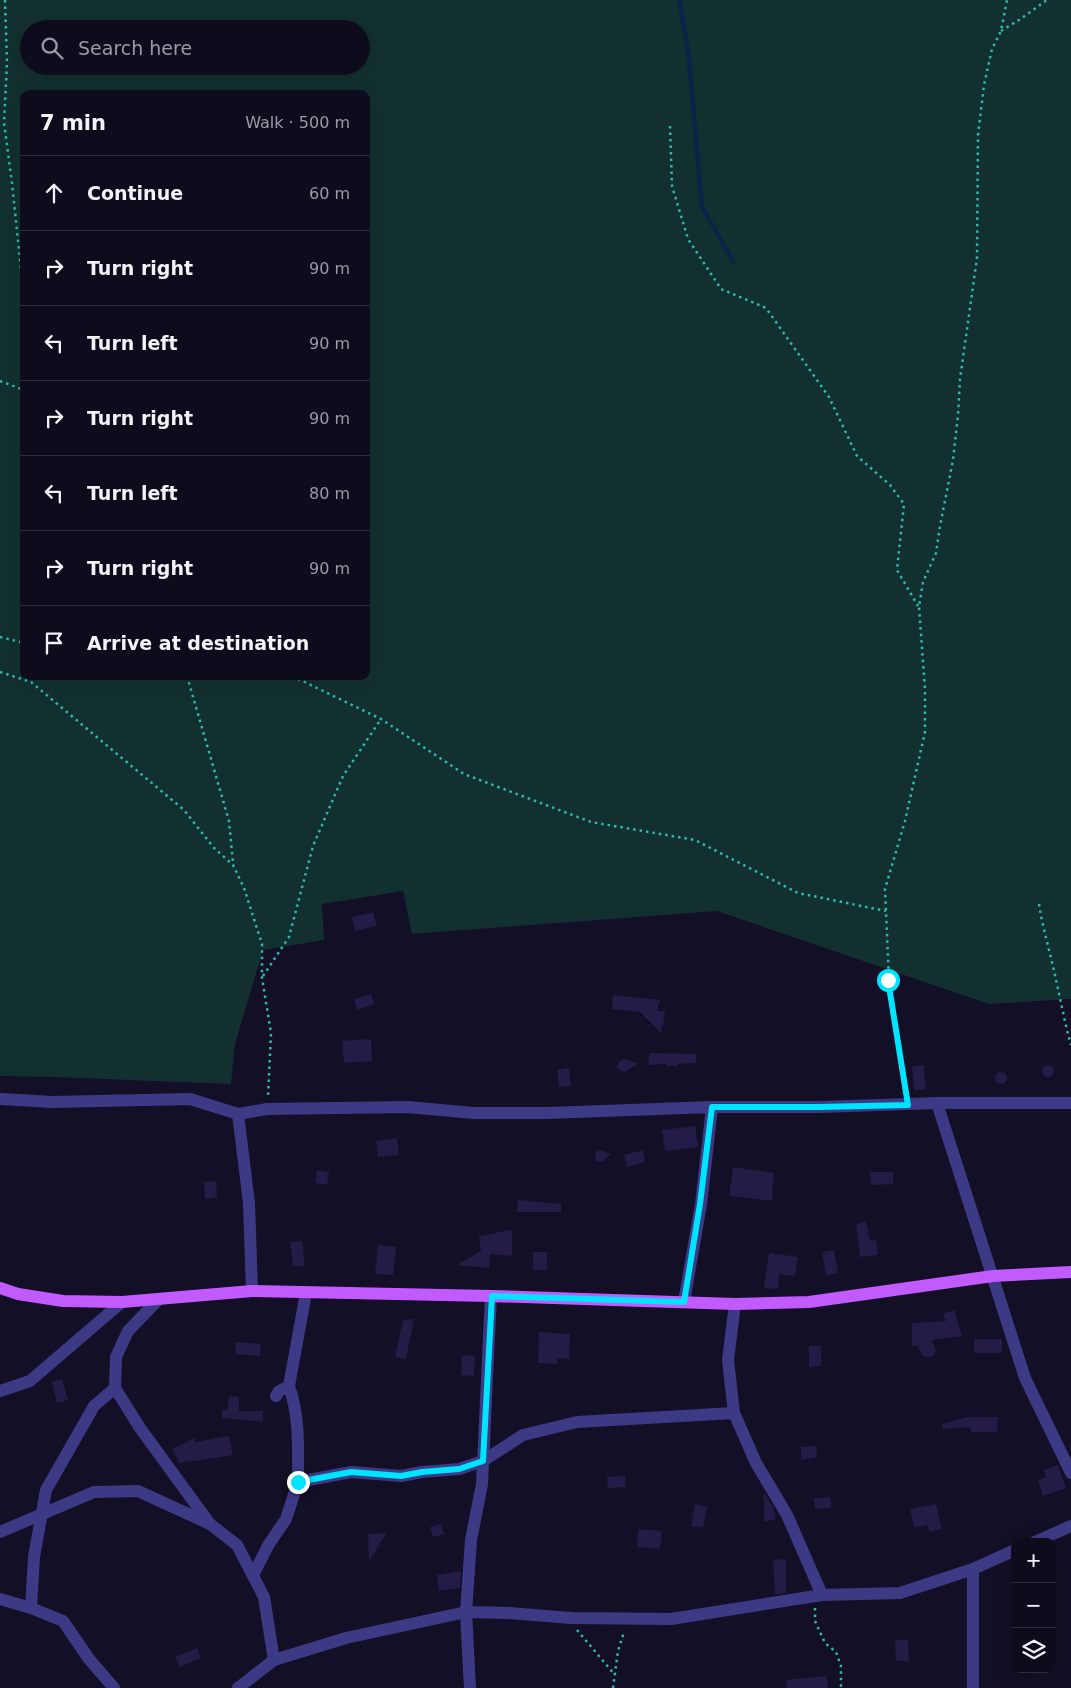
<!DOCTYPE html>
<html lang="en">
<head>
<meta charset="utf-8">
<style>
	:root { --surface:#0e0b1c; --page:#171425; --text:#f1f3f6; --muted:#9b9ba3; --line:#2e2b3b }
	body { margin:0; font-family:"DejaVu Sans",sans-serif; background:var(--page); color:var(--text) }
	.controls { position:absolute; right:15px; bottom:15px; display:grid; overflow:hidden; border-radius:10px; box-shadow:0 5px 20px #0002 }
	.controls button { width:45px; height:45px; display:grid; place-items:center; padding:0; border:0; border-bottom:1px solid var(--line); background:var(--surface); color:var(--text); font:25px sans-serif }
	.stop { position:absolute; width:15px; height:15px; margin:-11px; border:4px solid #00e5ff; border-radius:50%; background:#fff }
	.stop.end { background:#00e5ff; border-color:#fff; box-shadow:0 1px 5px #0008 }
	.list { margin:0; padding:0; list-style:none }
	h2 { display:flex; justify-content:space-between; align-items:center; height:65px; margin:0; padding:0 20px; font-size:21px }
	h2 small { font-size:16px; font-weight:400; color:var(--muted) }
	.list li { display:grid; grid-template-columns:32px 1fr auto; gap:15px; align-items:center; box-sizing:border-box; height:75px; padding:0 20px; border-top:1px solid var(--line) }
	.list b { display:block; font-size:19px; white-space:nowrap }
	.list em { font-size:16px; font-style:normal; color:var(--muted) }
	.icon { flex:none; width:28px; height:28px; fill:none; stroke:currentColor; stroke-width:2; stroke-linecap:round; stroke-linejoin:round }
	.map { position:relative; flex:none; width:1071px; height:1688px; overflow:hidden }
	.search { position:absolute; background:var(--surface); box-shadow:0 5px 20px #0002; left:20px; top:20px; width:350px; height:55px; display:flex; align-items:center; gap:12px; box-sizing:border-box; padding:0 18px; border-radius:28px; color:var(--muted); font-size:19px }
	.panel { position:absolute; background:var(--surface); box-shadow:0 5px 20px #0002; left:20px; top:90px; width:350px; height:590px; border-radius:10px }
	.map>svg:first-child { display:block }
	.green { fill:#12302f; fill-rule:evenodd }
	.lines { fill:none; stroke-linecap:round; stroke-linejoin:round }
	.stream { stroke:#0c2248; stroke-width:4.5 }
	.building { fill:#241b47 }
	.path { stroke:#2fb8b0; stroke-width:2.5; stroke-dasharray:2.5 4; stroke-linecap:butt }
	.minor { stroke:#3d3a85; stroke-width:12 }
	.major { stroke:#c25bff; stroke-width:12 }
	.route { stroke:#00e5ff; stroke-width:6 }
</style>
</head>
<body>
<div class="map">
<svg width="1071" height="1688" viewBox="0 0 1071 1688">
	<rect width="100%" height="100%" fill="#130f26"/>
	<path class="green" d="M0,0H1071V999L989,1004L717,911L412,934L403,891L322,904L324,940L263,950L235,1044L231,1084L54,1077L0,1076ZM29,29H361V66H29ZM24,94H366V676H24Z"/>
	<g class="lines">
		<path class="stream" d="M679,0L688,49L702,207L733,261"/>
	</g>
	<g class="building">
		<path d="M373,912L377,926L355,931L352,917Z"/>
		<path d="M371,994L375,1004L357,1010L354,999Z"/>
		<path d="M613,995L660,1000L657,1011H665L663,1026H661V1033L640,1012L612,1009Z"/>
		<path d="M371,1039L372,1061L344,1063L342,1041Z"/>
		<path d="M649,1053L696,1054V1063L678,1064V1066H666V1064L648,1065Z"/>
		<path d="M623,1059L639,1063L625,1072L620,1071L617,1067L619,1062Z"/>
		<circle cx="1048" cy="1071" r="6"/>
		<path d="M924,1065L926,1089L914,1090L912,1066Z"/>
		<path d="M569,1068L571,1086L559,1087L557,1070Z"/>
		<circle cx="1001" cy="1078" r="6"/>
		<path d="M695,1126L698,1147L665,1151L662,1130Z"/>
		<path d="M397,1138L399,1155L378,1157L376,1141Z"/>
		<path d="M599,1150L611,1154L603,1161H595V1154Z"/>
		<path d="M643,1150L645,1162L627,1167L624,1155Z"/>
		<path d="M733,1167L774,1173L772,1201L729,1196Z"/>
		<path d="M317,1170L329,1172L327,1185L315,1183Z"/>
		<path d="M870,1172H893V1184L871,1185Z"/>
		<path d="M216,1181L217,1197L205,1199L204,1182Z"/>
		<path d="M518,1200L561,1204V1212H517Z"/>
		<path d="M866,1222L870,1241L876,1240L878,1255L860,1257L856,1224Z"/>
		<path d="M512,1230V1256L490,1254L489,1268L457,1265L481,1251L479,1236Z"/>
		<path d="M302,1241L305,1266H293L290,1242Z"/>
		<path d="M378,1245L396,1247L393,1275L375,1274Z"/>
		<path d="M834,1250L838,1273L826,1275L822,1252Z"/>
		<rect x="533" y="1252" width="14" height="18"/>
		<path d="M769,1253L798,1257L795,1276L779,1274L778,1289L764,1288Z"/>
		<path d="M954,1310L962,1336L932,1340L936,1351L934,1355L928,1357L922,1355L918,1346H912V1323L946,1321L943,1314Z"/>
		<path d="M414,1319L406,1359L395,1357L403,1320Z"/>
		<path d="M539,1332L570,1334L569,1359L557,1358V1364L538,1363Z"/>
		<rect x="974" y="1339" width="28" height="14"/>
		<path d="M236,1342L261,1344L260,1356L235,1354Z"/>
		<path d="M809,1346H821V1366L809,1367Z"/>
		<path d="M462,1355L475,1356L474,1376L461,1375Z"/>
		<path d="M62,1379L68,1400L57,1403L52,1382Z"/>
		<path d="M229,1396L239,1397V1411H263V1422L222,1418V1410H227Z"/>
		<path d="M968,1417H998L997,1432H971L970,1427L943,1429L942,1424Z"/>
		<path d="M229,1436L233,1455L189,1462L188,1460L180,1464L172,1449L195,1438V1442Z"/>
		<path d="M816,1446L817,1457L801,1460V1447Z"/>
		<path d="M1058,1465L1066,1488L1043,1496L1038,1480L1046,1477L1044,1470Z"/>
		<path d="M625,1476L626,1487L608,1488L607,1477Z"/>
		<path d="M764,1492L774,1509L776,1519L764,1522Z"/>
		<path d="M830,1497L831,1508L815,1509L814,1498Z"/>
		<path d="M695,1504L707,1507L703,1528L691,1526Z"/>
		<path d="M936,1504L942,1529L929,1532L928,1525L914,1528L910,1509Z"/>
		<path d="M441,1524L444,1534L433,1537L430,1527Z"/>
		<path d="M638,1529L662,1531L660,1549L637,1547Z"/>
		<path d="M387,1533L369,1561L368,1534Z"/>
		<path d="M786,1559V1593L775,1594L773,1560Z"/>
		<path d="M461,1571L460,1588L439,1591L437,1575Z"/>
		<path d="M895,1640H908L909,1661H896Z"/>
		<path d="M197,1648L201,1658L180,1667L175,1657Z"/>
		<path d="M826,1676L828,1688H787L786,1680Z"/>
	</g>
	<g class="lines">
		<g class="path">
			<path d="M5,0L7,63L4,123L12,183L24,299"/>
			<path d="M1001,31L1019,20L1047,0"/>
			<path d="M670,126L672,186L688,239L721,289L766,308L829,397L857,456L890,485L904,504L897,570L918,606"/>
			<path d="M0,381L24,390"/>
			<path d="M0,637L24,643"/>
			<path d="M0,672L31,682L184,810L214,848L233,865L244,888L262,944V978L271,1033L268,1097"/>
			<path d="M187,676L229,821L233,863"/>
			<path d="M292,676L381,719L464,774L591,822L695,840L798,893L886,911"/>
			<path d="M1039,904C1043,930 1051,955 1056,980C1061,1002 1065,1024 1071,1045"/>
			<path d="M263,976L289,937L313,846L343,776L381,719"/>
			<path d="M906,1091L889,980L885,889L905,821L925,732V689L919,607L923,582L936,553L940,526L953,460L958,415L960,379L977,258L978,135L984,85L992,49L1001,31L1007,0"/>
			<path d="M815,1608V1621L825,1643L836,1652L841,1666V1688"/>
			<path d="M577,1630L615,1675"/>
			<path d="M613,1688L618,1651L624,1632"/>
		</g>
		<g class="minor">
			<path d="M0,1099L53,1102L190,1099L238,1114L267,1109L408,1107L473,1113H548L712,1107H821L937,1103H1071"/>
			<path d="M937,1103L1025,1378L1071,1473"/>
			<path d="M238,1114L249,1203L252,1291"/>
			<path d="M684,1302L701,1204L712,1107"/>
			<path d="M735,1304L728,1360L734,1413L756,1463L787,1515L822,1595"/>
			<path d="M289,1386C300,1417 298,1451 298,1482"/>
			<path d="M115,1388L140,1428L210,1524L237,1545L264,1597L274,1660"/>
			<path d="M0,1391L30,1381L122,1302"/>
			<path d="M276,1396L279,1391L289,1386L306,1293"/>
			<path d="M0,1532L94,1492L138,1491L210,1524"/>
			<path d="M1035,1542L1071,1526"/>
			<path d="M253,1575L269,1544L286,1519L298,1482L351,1472L401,1476L422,1472L459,1469L483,1461L523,1435L577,1422L734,1413"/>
			<path d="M0,1599L31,1608L63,1621L89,1659L114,1688"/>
			<path d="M31,1608L34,1557L46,1490L94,1406L115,1388L116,1357L128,1331L159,1299"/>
			<path d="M238,1688L274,1660L346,1638L466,1612L509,1613L571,1618L671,1619L822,1595L900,1593L973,1569L1015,1550"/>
			<path d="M470,1688L466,1612L471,1540L482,1484L491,1296"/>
			<path d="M973,1688V1569"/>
		</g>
		<path class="major" d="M0,1288L18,1294L63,1301L122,1302L252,1291L491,1296L735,1304L809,1302L993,1276L1071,1272"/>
	</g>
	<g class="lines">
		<path class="route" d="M298,1482L351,1472L401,1476L422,1472L459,1469L483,1461L492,1296L684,1302L700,1204L712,1107H820L908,1105L888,980"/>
	</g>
</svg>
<div class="controls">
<button>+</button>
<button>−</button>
<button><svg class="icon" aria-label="layers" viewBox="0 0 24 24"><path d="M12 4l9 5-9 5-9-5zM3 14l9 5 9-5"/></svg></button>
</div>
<div class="stop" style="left:888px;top:980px"></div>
<div class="stop end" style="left:298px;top:1482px"></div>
<div class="search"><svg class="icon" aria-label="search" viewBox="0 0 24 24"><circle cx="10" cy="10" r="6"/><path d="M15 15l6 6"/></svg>Search here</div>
<section class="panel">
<h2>7 min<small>Walk · 500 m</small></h2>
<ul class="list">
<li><svg class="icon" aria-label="ahead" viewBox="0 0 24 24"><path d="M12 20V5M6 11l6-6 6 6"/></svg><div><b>Continue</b></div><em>60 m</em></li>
<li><svg class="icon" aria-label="right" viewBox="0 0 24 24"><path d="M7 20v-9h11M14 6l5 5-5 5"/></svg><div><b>Turn right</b></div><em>90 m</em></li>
<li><svg class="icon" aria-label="left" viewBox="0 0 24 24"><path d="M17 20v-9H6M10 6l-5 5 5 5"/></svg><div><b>Turn left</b></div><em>90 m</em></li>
<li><svg class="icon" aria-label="right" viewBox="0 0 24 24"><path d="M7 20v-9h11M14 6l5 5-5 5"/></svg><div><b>Turn right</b></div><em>90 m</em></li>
<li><svg class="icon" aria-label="left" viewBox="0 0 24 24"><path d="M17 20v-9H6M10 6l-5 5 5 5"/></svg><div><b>Turn left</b></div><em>80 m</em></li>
<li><svg class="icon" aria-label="right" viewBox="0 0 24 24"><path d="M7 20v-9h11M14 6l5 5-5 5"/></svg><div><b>Turn right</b></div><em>90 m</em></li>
<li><svg class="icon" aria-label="arrive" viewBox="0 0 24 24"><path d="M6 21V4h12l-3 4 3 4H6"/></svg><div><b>Arrive at destination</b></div></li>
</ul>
</section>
</div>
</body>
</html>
